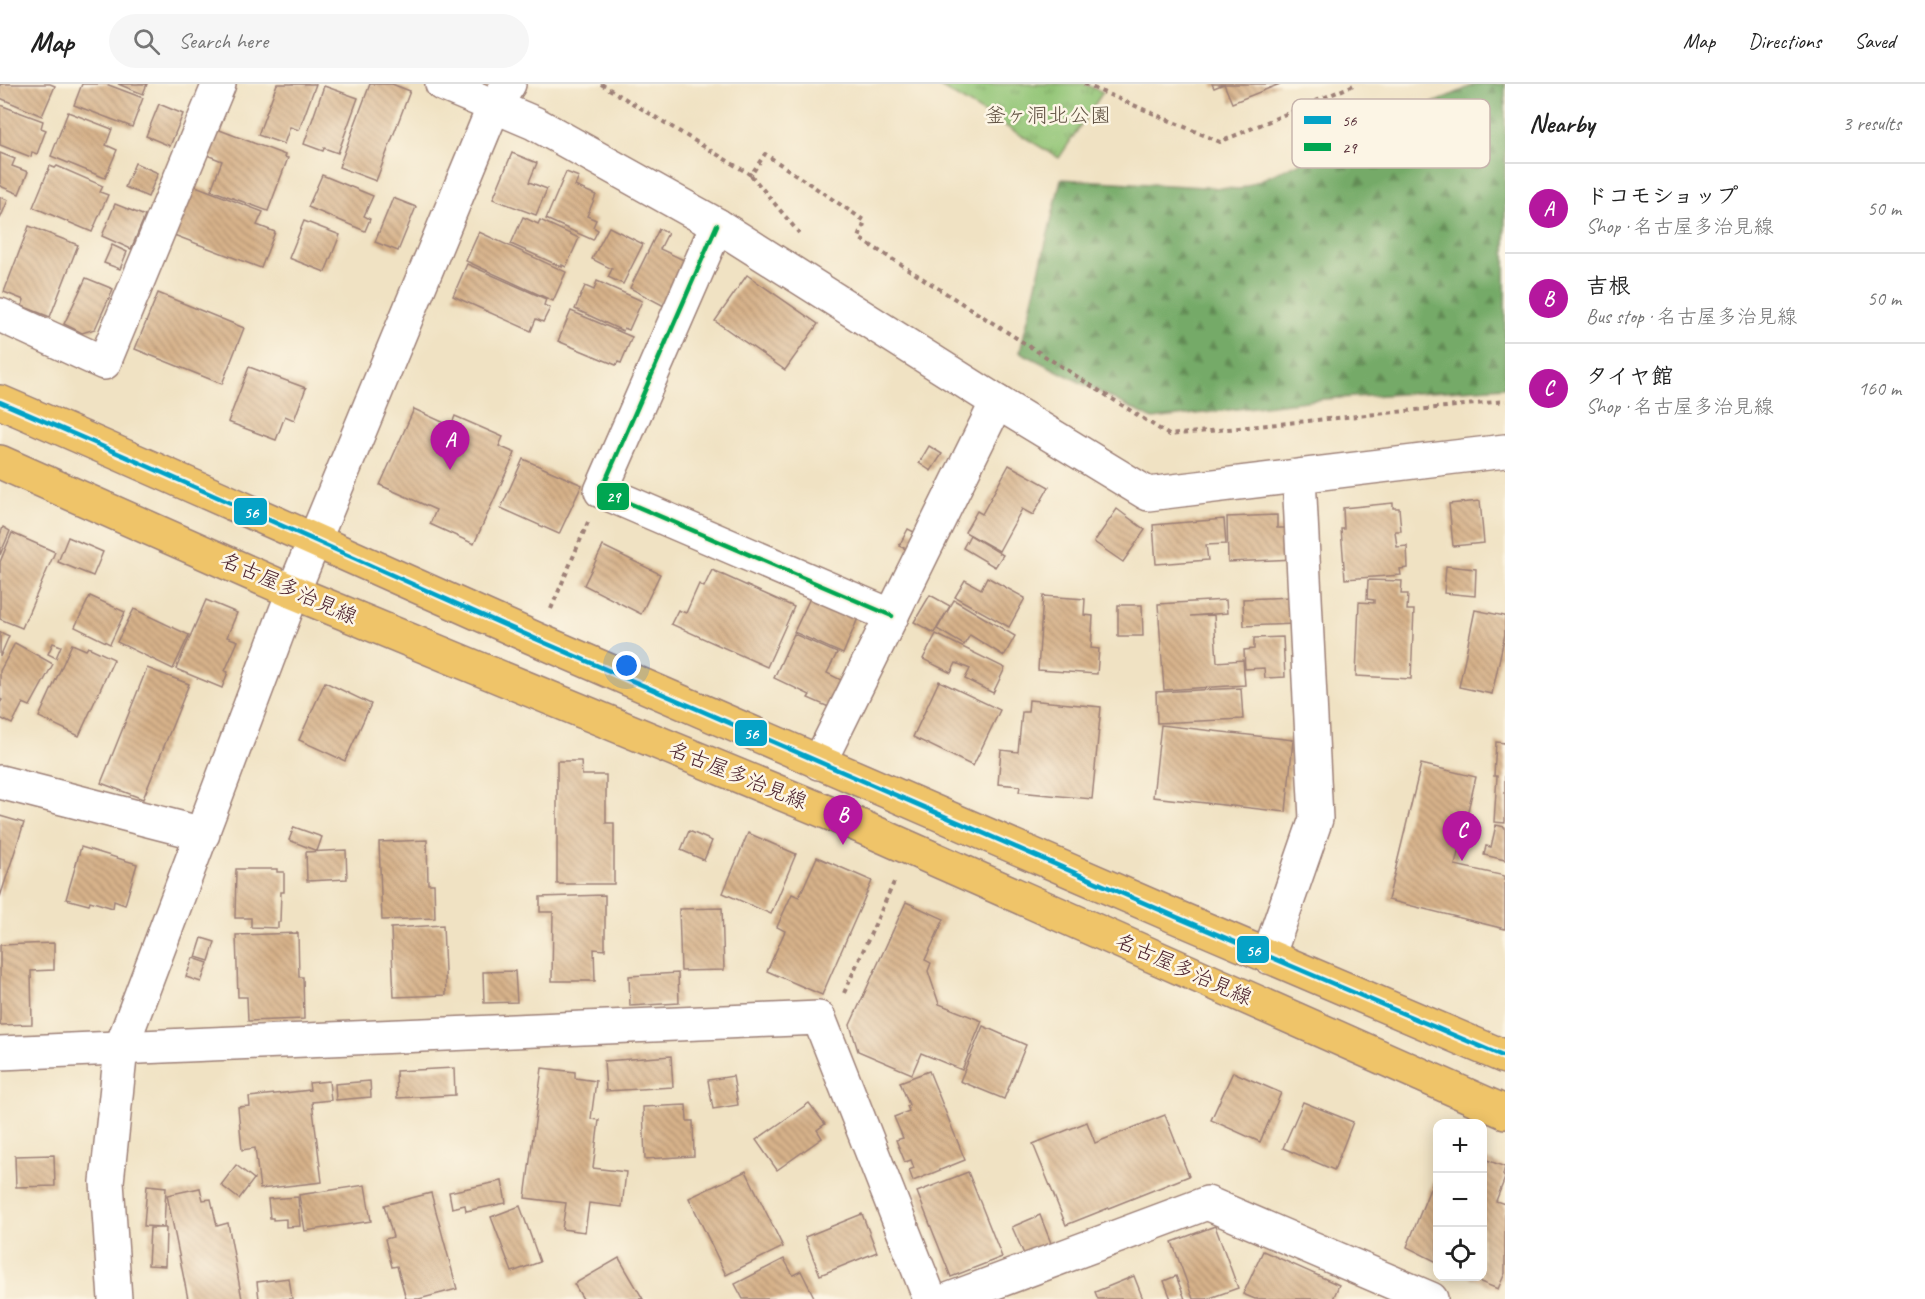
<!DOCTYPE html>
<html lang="en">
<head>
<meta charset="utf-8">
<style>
	:root { --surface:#fff; --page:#f6f6f6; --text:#222; --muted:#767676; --line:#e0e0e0; --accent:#b5179e }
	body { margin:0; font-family:Caveat,"Klee One",sans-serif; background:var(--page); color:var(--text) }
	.controls { position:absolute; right:18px; bottom:18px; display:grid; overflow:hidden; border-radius:12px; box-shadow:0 3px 15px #0003 }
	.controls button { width:54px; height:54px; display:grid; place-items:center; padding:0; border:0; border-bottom:2px solid var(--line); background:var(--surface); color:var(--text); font:30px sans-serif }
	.you { position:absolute; left:627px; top:582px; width:21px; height:21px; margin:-15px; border:4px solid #fff; border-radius:50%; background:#1a73e8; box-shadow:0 0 0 9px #1a73e833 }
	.badge { display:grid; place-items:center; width:39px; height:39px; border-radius:50%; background:var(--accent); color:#fff; font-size:20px; font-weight:700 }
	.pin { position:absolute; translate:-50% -50px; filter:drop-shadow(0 2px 3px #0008) }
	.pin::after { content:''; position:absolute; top:32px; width:21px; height:18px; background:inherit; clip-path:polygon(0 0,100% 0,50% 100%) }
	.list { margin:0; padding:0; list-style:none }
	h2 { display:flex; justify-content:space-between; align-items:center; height:78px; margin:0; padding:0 24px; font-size:26px }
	h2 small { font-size:20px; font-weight:400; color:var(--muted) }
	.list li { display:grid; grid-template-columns:39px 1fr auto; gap:18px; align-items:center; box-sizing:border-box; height:90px; padding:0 24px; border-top:2px solid var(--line) }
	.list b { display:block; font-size:22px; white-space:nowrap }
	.list p { margin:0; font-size:20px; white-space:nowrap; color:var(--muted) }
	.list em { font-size:20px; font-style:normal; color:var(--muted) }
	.icon { flex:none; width:33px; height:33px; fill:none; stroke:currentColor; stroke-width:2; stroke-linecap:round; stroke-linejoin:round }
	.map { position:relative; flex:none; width:1505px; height:1215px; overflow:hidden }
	header { display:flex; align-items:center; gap:36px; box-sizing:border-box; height:84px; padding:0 30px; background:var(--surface); border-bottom:2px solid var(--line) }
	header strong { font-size:28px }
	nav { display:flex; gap:33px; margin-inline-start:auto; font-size:21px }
	.search { width:420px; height:54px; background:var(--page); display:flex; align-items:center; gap:15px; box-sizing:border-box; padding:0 21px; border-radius:33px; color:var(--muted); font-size:22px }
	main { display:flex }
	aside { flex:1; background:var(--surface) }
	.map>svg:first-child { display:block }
	.forest { fill:url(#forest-firs); stroke:#606449; stroke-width:1.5 }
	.park { fill:url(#park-tufts); stroke:#6e7250; stroke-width:1.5 }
	.building { fill:url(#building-back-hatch) }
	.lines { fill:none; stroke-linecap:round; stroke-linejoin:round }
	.minor-casing { stroke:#9d8077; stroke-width:36 }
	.tertiary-casing { stroke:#9d8077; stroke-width:36 }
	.primary-casing { stroke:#9d8077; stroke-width:36 }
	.path { stroke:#9d8077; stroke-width:4; stroke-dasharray:4.5 4.5; stroke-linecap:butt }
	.minor { stroke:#fff; stroke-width:33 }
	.tertiary { stroke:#fff; stroke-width:33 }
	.primary { stroke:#efc469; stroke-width:33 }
	.bus-1-casing { stroke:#fcf5e5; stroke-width:9 }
	.bus-2-casing { stroke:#fcf5e5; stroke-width:9 }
	.bus-1 { stroke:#04a2c6; stroke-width:4.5 }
	.bus-2 { stroke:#00a651; stroke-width:4.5 }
	.labels { text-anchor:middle; stroke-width:5; stroke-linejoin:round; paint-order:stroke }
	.park-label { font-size:21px; fill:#605142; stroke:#fcf5e5 }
	.street-label { font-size:21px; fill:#4a1f2b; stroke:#fcf5e5 }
	.key { fill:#fcf5e5; stroke:#c7b5ad; stroke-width:1.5 }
	.key-label { font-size:16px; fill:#4a1f2b }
	.line-badge { stroke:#fcf5e5; stroke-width:2 }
	.badge-label { font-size:16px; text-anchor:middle; font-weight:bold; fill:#fff }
</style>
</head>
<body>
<header>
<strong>Map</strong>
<div class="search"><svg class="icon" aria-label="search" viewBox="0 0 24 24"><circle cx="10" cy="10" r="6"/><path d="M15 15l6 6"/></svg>Search here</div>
<nav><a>Map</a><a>Directions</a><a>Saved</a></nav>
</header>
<main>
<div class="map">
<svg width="1505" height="1215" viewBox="0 0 1505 1215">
	<defs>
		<pattern id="forest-firs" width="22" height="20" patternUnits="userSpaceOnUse" patternTransform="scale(1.5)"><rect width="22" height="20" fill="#75aa67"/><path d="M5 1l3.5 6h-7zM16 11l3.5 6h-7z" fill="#628a55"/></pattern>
		<pattern id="park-tufts" width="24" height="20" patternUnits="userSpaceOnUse" patternTransform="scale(1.5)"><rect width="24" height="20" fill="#92c576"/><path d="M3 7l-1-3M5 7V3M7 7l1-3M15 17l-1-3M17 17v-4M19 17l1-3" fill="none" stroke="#799f61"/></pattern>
		<pattern id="building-back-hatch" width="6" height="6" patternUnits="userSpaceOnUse" patternTransform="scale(1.5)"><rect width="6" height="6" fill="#d7b28a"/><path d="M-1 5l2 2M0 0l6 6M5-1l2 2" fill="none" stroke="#b09071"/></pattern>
	</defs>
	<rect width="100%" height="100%" fill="#fcf5e5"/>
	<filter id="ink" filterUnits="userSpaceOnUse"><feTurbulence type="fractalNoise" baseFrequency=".0167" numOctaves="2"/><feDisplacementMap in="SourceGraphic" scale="12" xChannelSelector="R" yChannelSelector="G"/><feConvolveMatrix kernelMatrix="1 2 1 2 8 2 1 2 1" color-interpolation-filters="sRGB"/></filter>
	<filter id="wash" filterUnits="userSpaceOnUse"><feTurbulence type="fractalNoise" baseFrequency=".008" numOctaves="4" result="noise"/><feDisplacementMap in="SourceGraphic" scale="24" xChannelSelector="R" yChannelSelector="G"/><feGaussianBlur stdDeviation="1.35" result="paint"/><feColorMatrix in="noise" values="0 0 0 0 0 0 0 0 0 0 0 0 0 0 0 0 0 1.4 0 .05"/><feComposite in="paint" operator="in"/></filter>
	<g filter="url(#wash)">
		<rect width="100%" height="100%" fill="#f0e2c3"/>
		<path class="forest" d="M1476,0H1505V303L1324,315L1153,335L1020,268L1061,95L1240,105Z"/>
		<path class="park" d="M935,0H1084L1103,8L1059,74Z"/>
		<g id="blocks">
			<g class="building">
				<path d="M0,0H50L55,2L42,32L0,14Z"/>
				<path d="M82,0H106L143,14L132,43L74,21Z"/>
				<path d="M118,0H147L143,10Z"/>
				<path d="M277,0H316L299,46L290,43L284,60L258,51Z"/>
				<path d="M370,0H392L410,7L376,97L339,83Z"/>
				<path d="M1212,0H1280L1232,19L1224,0L1214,4Z"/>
				<path d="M324,2L358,14L338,69L324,64L323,67L304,60Z"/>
				<path d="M159,20L183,30L170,62L146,52Z"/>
				<path d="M0,21L43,37L41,44L46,46L37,70L32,68L31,73L0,61Z"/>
				<path d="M68,28L112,45L106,61L117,66L105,94L51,72Z"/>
				<path d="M217,45L285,71L284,73L288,74L268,127L211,106L222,77L207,71Z"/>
				<path d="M0,69L15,75L12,82L28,88L19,110L0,102Z"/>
				<path d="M512,69L537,79L529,98L547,105L536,131L493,115Z"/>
				<path d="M135,79L158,89L148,113L125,103Z"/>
				<path d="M50,82L55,84L57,82L103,102L100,108L108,111L92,148L33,123Z"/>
				<path d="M566,88L579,93L575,102L596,111L587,132L596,136L593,143L598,146L593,156L546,135Z"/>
				<path d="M322,91L373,112L364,132L370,135L365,147L308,123Z"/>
				<path d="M193,101L263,128L257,141L275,148L261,184L174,151Z"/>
				<path d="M0,113L8,116L0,135Z"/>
				<path d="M393,114L416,123L398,167L375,158Z"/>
				<path d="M115,120L145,132L131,165L102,152Z"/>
				<path d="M523,133L538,140L540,136L579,154L566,183L562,181V183L511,160Z"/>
				<path d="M304,137L340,151L325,188L289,174Z"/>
				<path d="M29,142L78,161L50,233L22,222L24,216L4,208Z"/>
				<path d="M609,143L643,160L623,200L608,193L612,185L592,175Z"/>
				<path d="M659,145L668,149L660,165L686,177L664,222L630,204Z"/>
				<path d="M479,148L566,188L553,217L466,177Z"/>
				<path d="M112,161L127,168L120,185L104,179Z"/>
				<path d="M467,180L546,215L544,221L550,224L543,238L536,235L531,247L453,212Z"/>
				<path d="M747,191L818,240L785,286L715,237Z"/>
				<path d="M86,194L113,205L95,245L82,249L64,240Z"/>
				<path d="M597,197L642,217L629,246L624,244L623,247L575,225L585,202L594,206Z"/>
				<path d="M158,209L244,244L222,300L135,265Z"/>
				<path d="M571,227L632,253L621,279L618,278L616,281L558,257Z"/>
				<path d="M249,283L306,304L294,336L285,332L276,356L228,338Z"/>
				<path d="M414,325L451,342L455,332L503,353L499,362L515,369L474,460L430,440L436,426L380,401Z"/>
				<path d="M929,362L942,370L931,387L919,379Z"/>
				<path d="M523,375L582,401L559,450L501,424Z"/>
				<path d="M1009,381L1049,403L1033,431L1022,425L999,467L965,448L977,427L982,430Z"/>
				<path d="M1480,417L1484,459L1453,462L1449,420Z"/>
				<path d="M1393,419V424H1399L1401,447H1395L1397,463L1407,462L1408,484L1400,485L1401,491L1345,495L1341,445H1344L1343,424Z"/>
				<path d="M1117,425L1145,446L1123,478L1094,458Z"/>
				<path d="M1277,431V444H1294L1295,475L1228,478L1227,433Z"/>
				<path d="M1224,435L1226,460L1206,461L1208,476L1156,480L1153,441Z"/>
				<path d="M3,443L10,447L0,471V451Z"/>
				<path d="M908,445L918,450L909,466L899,462Z"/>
				<path d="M12,449L55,468L22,544L0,535V478Z"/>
				<path d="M970,451L1003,471L995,483L963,464Z"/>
				<path d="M68,453L103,468L93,492L58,478Z"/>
				<path d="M603,462L660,490L641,530L584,501Z"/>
				<path d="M1446,482L1476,485L1475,512L1444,509Z"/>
				<path d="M712,486L794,523L767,583L671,540L678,526L686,529L699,500L704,503Z"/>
				<path d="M987,493L1025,514L1009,543L955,513L965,496L981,505Z"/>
				<path d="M1368,496L1402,497L1401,510H1408L1407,526H1414L1411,595L1356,592L1359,518L1374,519V516L1367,515Z"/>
				<path d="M930,511L950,522L934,549L914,538Z"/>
				<path d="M90,512L125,528L110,560L75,543Z"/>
				<path d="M811,512L858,534L843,570L794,548Z"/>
				<path d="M1043,512L1085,515L1084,531L1093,532L1091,564L1099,565L1097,590L1038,586Z"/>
				<path d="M1292,513L1294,540L1244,542L1243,515Z"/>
				<path d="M206,516L237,529L227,553L238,557L225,587L228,588L222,604L176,585Z"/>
				<path d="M954,516L1015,552L1004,572L970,551L964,561L937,545Z"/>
				<path d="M1226,516L1227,529L1190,532L1214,531L1217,578L1243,576L1245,601L1164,606L1158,520Z"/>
				<path d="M1118,521H1142L1143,552H1118Z"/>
				<path d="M134,525L189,551L173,585L117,558Z"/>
				<path d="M1475,526L1505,532V550L1492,610L1459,603Z"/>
				<path d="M0,548L9,552L0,573Z"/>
				<path d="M794,550L837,569L827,589L843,597L831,624L808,614L810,611L774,594Z"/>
				<path d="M936,550L1005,584L993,609L965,595L970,585L956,579L951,589L923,575Z"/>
				<path d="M1283,553L1285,593L1265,594L1264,584L1245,585L1244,566L1254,565V554Z"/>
				<path d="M15,559L53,580L30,622L23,619L12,640L0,634V619L2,616L0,615V587Z"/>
				<path d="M53,559L61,562L56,574L48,570Z"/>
				<path d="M72,560L86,566L88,563L114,575L79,652L39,633Z"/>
				<path d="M147,584L189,600L143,715L101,699Z"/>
				<path d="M939,597L1000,626L973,682L913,653Z"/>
				<path d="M325,598L371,620L345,677L299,656Z"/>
				<path d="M1241,604L1243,635L1157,639L1156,608Z"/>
				<path d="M1029,616L1101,623L1092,715L1019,708L1020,702L998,700L1001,666L1018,668L1022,628H1028Z"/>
				<path d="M1161,641L1293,656L1286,728L1153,713Z"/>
				<path d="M1496,658L1505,659V739L1494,738L1497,692H1494Z"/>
				<path d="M557,677H581L582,691H606V739H614V800H557Z"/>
				<path d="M1421,680L1476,693L1455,781L1505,792V845L1388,816Z"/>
				<path d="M0,732L24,739L0,813Z"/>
				<path d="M1496,741L1505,743V776L1484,771L1486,762L1491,763Z"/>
				<path d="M294,743L322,753L317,767L289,756Z"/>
				<path d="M689,747L712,757L704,776L681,766Z"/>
				<path d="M748,749L796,770L771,830L723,809Z"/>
				<path d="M427,756L428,800H434L435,834L382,836L379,758Z"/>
				<path d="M81,763L137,780L125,821L114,817L113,824L90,817L89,821L66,815Z"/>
				<path d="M346,766L347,795L307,797L306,768Z"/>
				<path d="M817,773L872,797L822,911L767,887L785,847L777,843L792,810L799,813Z"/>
				<path d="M236,785H277V788H284V808H281L280,838H278V844L251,843V834H235Z"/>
				<path d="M605,811V866L594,865L595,897H552L553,828H540V813Z"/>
				<path d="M906,818L944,835L925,876L931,879L928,887L939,920L982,937L962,986L921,969L912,990L858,967L850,941Z"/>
				<path d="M722,824L724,886L681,887L679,825Z"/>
				<path d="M443,841L446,911L394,913L391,844Z"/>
				<path d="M298,849L299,893H303L304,935L248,937L247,913H238L236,851Z"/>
				<path d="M202,854L215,858L209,877L196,873Z"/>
				<path d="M54,859V886L31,887L32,940L0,941V861Z"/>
				<path d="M193,874L208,879L201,898L186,893Z"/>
				<path d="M515,887L517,918L484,919L483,888Z"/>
				<path d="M678,889L679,919L630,922L629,892Z"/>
				<path d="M983,942L1026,961L1004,1015L960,997Z"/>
				<path d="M671,972L673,1003L606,1007L604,977Z"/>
				<path d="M454,984L455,1011L397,1014L396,987Z"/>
				<path d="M542,984L575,988V994L596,997L591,1035L599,1036L593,1084L626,1088L622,1123L589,1119L585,1148L562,1145L566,1119L525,1114Z"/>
				<path d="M929,987L965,1076L913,1097L909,1086L914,1084L911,1076L905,1078L896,1056L903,1054L894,1033L909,1027L907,1022L909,1021L900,998Z"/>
				<path d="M1233,988L1281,1009L1260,1058L1211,1036Z"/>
				<path d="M733,992L738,1021L713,1025L708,996Z"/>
				<path d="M329,997L331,1016L312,1018L322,1098L260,1105L255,1064L242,1066L238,1023L250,1022L249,1013L310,1006L309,999Z"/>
				<path d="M370,997L371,1013L336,1016L335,1000Z"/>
				<path d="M1303,1018L1353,1038L1334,1086L1283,1064Z"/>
				<path d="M809,1019L825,1040L817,1046L822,1054L777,1086L756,1056Z"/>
				<path d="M686,1021L687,1037H693L694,1072L645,1075L643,1023Z"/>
				<path d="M1165,1031L1189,1092L1066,1141L1033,1060L1087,1038L1095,1059Z"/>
				<path d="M54,1071L55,1102L16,1103L15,1072Z"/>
				<path d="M1482,1074L1505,1083L1503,1091L1505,1094L1496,1117L1505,1120V1189L1498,1205L1468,1193L1482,1192Z"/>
				<path d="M236,1081L254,1095L239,1115L221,1101Z"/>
				<path d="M746,1087L783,1163L726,1191L689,1114Z"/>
				<path d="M1437,1087V1178L1407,1163Z"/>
				<path d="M968,1088L1002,1173L951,1193L917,1108Z"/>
				<path d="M502,1097L506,1119L466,1127L465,1121L452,1124L449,1108Z"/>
				<path d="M147,1101L166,1103L164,1143L144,1142Z"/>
				<path d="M365,1101L371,1137L305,1147L299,1111Z"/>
				<path d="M200,1104L203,1116L211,1115L217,1142L228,1139L242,1215H188L167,1111Z"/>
				<path d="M431,1109L457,1205L419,1215H406L397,1182L392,1183L385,1155L393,1153L384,1121Z"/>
				<path d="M298,1113L300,1142L286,1143V1135L273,1136V1134H270L268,1115Z"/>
				<path d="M520,1122L540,1178L512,1188L491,1133Z"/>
				<path d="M862,1130L877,1168L820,1191L805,1153Z"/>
				<path d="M1040,1131L1051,1159L1024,1170L1012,1143Z"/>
				<path d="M1215,1142L1238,1204L1207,1215H1193L1172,1158Z"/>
				<path d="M150,1144H166L165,1182L148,1181Z"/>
				<path d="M1263,1167L1339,1201L1333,1215H1255L1243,1210Z"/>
				<path d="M619,1174L643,1215H583L574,1200Z"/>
				<path d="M784,1175L793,1191L801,1187L815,1215H743L735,1200Z"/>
				<path d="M1134,1192L1143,1215H1098L1095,1208Z"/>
				<path d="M1176,1192L1185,1215H1171L1164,1197Z"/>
				<path d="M289,1194L292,1215H259L257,1198Z"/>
			</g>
		</g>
	</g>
	<g filter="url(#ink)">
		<use href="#blocks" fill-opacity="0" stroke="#9d8077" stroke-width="1.5"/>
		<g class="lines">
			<defs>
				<g id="minor">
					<path d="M442,0L534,39L717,141L997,318L1148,410L1505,367"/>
					<path d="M717,141L601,407L892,532"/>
					<path d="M0,231L104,279L219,0"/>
					<path d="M819,679L997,318"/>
					<path d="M0,698L203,750"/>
					<path d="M1268,873L1316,735L1299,393"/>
					<path d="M950,1215L1207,1119L1431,1215"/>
				</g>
				<g id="tertiary">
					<path d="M0,969L819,934L930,1215"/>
					<path d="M115,1215L107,1098L121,964L293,508L494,22L509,0"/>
				</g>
				<g id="primary">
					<path d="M0,318C180,395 357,476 536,555C858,696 1181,836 1505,973"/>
					<path d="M0,378L293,508L853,739L1505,1028"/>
				</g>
			</defs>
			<use href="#minor" class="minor-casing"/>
			<use href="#tertiary" class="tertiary-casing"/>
			<use href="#primary" class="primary-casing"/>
			<g class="path">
				<path d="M601,0L751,91L765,70L865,137L859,154L1169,351L1505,317"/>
				<path d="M1084,0L1220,58L1356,0"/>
				<path d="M751,91L799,149"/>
				<path d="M551,525L588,438"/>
				<path d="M844,909L895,796"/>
			</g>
			<use href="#minor" class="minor"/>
			<use href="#tertiary" class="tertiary"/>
			<use href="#primary" class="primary"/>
			<defs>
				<path id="bus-1" d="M0,318C180,395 357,476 536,555C858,696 1181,836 1505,973"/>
				<path id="bus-2" d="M717,141L601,407L892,532"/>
			</defs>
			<use href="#bus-1" class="bus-1-casing"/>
			<use href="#bus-2" class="bus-2-casing"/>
			<use href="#bus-1" class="bus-1"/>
			<use href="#bus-2" class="bus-2"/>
		</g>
	</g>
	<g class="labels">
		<g class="park-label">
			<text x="1048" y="38">釜ヶ洞北公園</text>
		</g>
		<g class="street-label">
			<text transform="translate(289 504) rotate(24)" y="7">名古屋多治見線</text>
			<text transform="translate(738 691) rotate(22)" y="7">名古屋多治見線</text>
			<text transform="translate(1184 885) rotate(24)" y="7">名古屋多治見線</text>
		</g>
	</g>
	<rect x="1292" y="15" width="198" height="69" rx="9" class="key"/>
	<rect x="1304" y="32" width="27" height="8" fill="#04a2c6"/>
	<rect x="1304" y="59" width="27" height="8" fill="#00a651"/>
	<g class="key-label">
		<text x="1342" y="42">56</text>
		<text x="1342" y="69">29</text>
	</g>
	<g class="line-badge">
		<rect x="596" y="398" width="34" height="29" rx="6" fill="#00a651"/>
		<rect x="233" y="413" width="35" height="29" rx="6" fill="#04a2c6"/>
		<rect x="734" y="635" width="34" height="28" rx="6" fill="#04a2c6"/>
		<rect x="1236" y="851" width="34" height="29" rx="6" fill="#04a2c6"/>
	</g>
	<g class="badge-label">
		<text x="613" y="418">29</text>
		<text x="251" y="434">56</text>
		<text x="751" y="655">56</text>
		<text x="1253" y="872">56</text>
	</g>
</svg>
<div class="controls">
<button>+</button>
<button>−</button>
<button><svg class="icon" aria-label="locate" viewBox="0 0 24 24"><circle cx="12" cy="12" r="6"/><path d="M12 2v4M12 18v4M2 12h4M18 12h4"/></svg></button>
</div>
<div class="you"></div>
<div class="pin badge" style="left:450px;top:386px">A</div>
<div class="pin badge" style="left:843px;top:761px">B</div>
<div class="pin badge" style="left:1462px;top:777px">C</div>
</div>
<aside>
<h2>Nearby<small>3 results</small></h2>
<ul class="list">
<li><span class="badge">A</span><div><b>ドコモショップ</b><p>Shop · 名古屋多治見線</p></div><em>50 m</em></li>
<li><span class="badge">B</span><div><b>吉根</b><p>Bus stop · 名古屋多治見線</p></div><em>50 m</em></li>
<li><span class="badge">C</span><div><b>タイヤ館</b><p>Shop · 名古屋多治見線</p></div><em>160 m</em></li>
</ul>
</aside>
</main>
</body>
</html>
